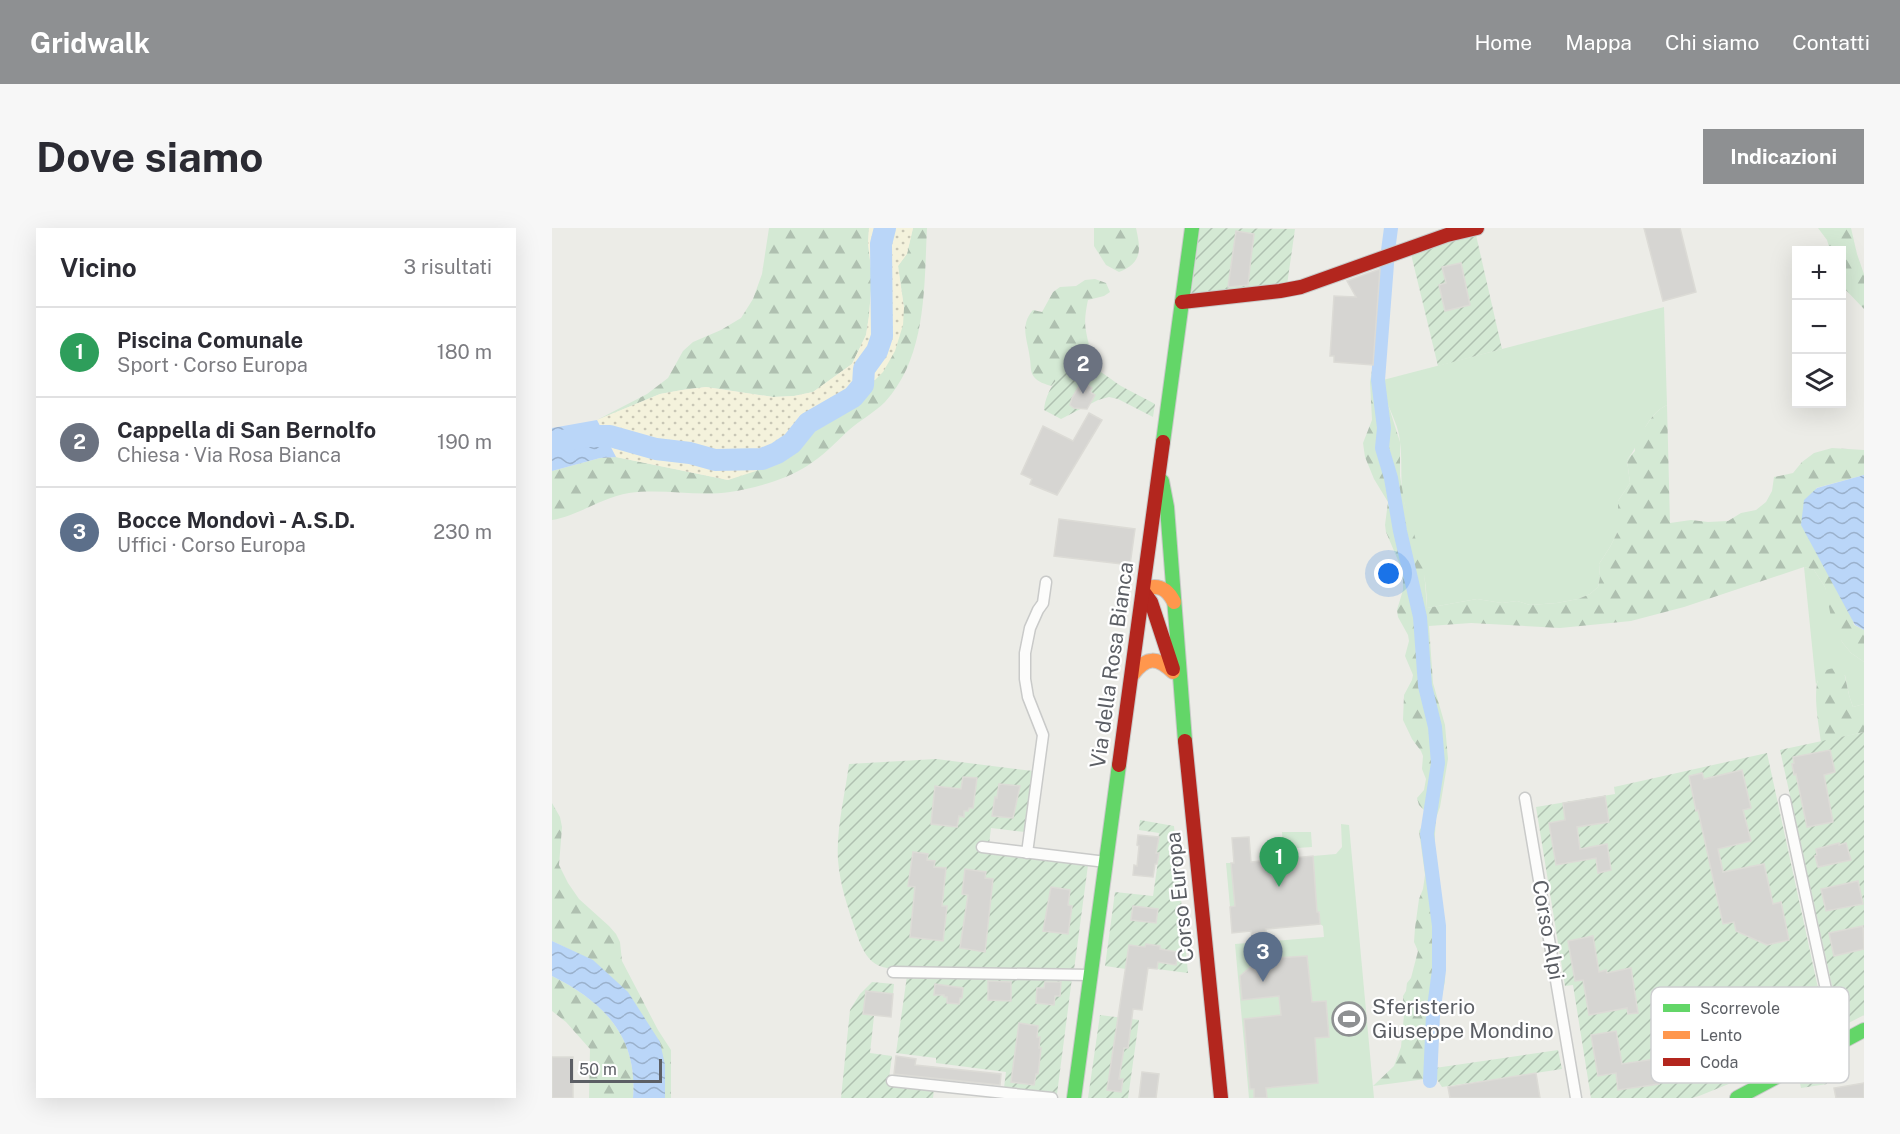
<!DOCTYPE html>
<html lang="it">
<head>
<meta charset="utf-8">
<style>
	:root { --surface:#fff; --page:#f7f7f7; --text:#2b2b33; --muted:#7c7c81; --line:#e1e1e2; --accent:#8e9092 }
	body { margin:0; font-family:"Public Sans",sans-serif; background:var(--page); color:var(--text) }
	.controls { position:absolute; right:18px; top:18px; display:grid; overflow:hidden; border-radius:0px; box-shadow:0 6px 24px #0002 }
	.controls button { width:54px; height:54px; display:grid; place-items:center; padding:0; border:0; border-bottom:2px solid var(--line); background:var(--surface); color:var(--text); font:30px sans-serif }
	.scale { position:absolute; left:18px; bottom:15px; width:92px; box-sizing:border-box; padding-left:6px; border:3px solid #5c5f65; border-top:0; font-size:16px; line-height:21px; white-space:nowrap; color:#5c5f65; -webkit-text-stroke:4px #fff; paint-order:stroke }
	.you { position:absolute; left:837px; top:346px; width:21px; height:21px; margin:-15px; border:4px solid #fff; border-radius:50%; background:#1a73e8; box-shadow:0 0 0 9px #1a73e833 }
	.badge { display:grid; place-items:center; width:39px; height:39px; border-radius:50%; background:var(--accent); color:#fff; font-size:20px; font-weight:700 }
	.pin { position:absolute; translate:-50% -50px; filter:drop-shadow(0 2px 3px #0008) }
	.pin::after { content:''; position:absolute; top:32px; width:21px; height:18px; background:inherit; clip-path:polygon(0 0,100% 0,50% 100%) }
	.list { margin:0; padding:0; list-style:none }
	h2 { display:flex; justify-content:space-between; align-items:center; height:78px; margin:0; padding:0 24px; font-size:26px }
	h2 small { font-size:20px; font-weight:400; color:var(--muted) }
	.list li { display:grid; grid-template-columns:39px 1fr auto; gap:18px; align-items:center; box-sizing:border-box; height:90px; padding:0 24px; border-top:2px solid var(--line) }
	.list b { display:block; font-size:22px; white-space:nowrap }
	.list p { margin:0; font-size:20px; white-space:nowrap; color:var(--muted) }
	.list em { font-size:20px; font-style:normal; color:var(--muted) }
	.icon { flex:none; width:33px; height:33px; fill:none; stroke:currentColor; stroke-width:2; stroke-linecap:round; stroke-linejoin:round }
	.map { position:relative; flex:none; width:1312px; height:870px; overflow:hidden; border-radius:0px }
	header { display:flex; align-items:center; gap:36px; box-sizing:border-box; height:84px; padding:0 30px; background:var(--accent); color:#fff }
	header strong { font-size:28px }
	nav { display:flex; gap:33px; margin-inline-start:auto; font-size:21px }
	.intro { display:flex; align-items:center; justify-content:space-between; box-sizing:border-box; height:144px; padding:0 36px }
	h1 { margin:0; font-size:42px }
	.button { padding:15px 27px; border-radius:0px; background:var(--accent); color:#fff; font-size:21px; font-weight:700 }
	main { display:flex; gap:36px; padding:0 36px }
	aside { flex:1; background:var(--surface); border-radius:0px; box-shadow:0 6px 24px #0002 }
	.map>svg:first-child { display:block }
	.grass { fill:#d4e9d4 }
	.forest { fill:url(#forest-firs) }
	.sand { fill:url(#sand-dots) }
	.garden { fill:url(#garden-furrows) }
	.water { fill:url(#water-waves) }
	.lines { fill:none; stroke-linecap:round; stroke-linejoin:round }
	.canal { stroke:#bad6f8; stroke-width:14 }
	.river { stroke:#bad6f8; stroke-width:22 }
	.building { fill:#d6d5d2; stroke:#dcdbd6; stroke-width:1.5 }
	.street-casing { stroke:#c9cac9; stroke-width:13 }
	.fast-casing { stroke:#c9cac9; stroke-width:16 }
	.slow-casing { stroke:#c9cac9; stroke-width:16 }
	.jam-casing { stroke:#c9cac9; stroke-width:16 }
	.street { stroke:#fcfcfb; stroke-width:10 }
	.fast { stroke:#63d668; stroke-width:14 }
	.slow { stroke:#ff974d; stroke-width:14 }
	.jam { stroke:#b3261e; stroke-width:14 }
	.labels { text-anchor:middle; stroke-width:4.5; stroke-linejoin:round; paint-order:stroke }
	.street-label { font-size:21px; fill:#5c5f65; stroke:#fff }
	.poi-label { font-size:21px; fill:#5c5f65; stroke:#fff; text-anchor:start }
	.key { fill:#fff; stroke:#cecfd1; stroke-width:1.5 }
	.key-label { font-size:16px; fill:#5c5f65 }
</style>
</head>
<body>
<header>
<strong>Gridwalk</strong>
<nav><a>Home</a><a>Mappa</a><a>Chi siamo</a><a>Contatti</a></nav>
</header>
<div class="intro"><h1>Dove siamo</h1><a class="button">Indicazioni</a></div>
<main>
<aside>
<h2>Vicino<small>3 risultati</small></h2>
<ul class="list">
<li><span class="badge" style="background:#2e9e5b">1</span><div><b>Piscina Comunale</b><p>Sport · Corso Europa</p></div><em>180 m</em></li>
<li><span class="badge" style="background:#6b7280">2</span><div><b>Cappella di San Bernolfo</b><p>Chiesa · Via Rosa Bianca</p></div><em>190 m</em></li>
<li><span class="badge" style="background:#5c6f8a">3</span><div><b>Bocce Mondovì - A.S.D.</b><p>Uffici · Corso Europa</p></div><em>230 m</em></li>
</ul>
</aside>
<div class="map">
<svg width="1312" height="870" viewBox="0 0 1312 870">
	<defs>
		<pattern id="forest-firs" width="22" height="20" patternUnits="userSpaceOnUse" patternTransform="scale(1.5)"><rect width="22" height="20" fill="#d4e9d4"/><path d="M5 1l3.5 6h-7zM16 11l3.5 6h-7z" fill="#afc0b0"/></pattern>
		<pattern id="sand-dots" width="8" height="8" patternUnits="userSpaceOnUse" patternTransform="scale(1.5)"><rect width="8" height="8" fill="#f4f2dc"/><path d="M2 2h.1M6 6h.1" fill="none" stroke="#c9c7b6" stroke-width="1.8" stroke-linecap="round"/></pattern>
		<pattern id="garden-furrows" width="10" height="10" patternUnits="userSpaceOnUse" patternTransform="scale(1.5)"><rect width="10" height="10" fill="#d4e9d4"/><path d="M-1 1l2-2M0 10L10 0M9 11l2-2" fill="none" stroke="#afc0b0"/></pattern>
		<pattern id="water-waves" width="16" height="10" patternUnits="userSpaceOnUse" patternTransform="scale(1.5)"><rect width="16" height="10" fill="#bad6f8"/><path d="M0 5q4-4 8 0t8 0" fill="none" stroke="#9ab1cc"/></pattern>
	</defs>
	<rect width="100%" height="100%" fill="#ecece7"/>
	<g class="grass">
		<path d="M1112,79L1115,177C1092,188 1090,214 1075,232L1078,255L1066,273V303L1058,319L1047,336L1048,349L1046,359L1038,366L1026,371L1005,375L978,377L965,373L950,375L925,371L875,380C875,339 863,316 853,278C847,255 851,235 848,214C847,200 840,187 835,174C833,167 832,159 831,152Z"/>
		<path d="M1252,339L1262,342L1273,359L1290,414L1299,425L1312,434V476L1301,479L1297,467L1293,447L1266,452L1264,457Z"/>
		<path d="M789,596L797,597L822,870H697L683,716L772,709L771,698L768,696V684H765L761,628L784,626L790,619Z"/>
		<path d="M730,604H759L760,619L731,621Z"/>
		<path d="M674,635H679L683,678L678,679Z"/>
	</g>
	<g class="forest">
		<path d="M217,0H317L316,15L320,49L317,88L314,107L300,136L261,164L242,168L221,169L154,159L130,162L108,166L45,192L95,166L116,150L131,123L141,114L169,102L189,90L201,71L210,46Z"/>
		<path d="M361,0H375C372,59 375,128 333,174C322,185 308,192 297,202C283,215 271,228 255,238C235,251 201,261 178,264C144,269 111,260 77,265C48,270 26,288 0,292V243L48,230L64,229L176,252L232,229L257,202L297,178L352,80L346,38L355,25Z"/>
		<path d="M542,0H584C589,22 590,35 567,44L554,37L542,18Z"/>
		<path d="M1266,0H1299L1305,26L1312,46V81L1290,58V22H1278L1275,12Z"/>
		<path d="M839,34L831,152L835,173L848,214V248L853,277L868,325L872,342L875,380L925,371L950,375L965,373L978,377L1005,375L1026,371L1038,366L1046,359L1048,349L1047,336L1058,319L1066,303V273L1078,255L1075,232L1083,223V211C1096,200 1097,186 1115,177L1118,295L1139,292L1156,294L1176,293L1189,285L1204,282L1214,274L1220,263L1222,249L1241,245L1250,234L1262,225L1280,220L1312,222V247L1264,260L1302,397L1312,402V434L1299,425L1290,414L1280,394L1273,359L1262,342L1252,339L1132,379L1079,393L1008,400L919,395L877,398L881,455L893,497L896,531L888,579L884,590L883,606V624L894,705V721L893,753L887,783L886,812L881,850L821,858L842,838L849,819L852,787L851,768L854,763L855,755L859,750L866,723L862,714L863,700L867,671L871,661L873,647L867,603L873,594V583L867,577L865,570L872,562L874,551L870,541L871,528L869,523L860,511L851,492L852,467L860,452L861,447L853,428L857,413L856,407L846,389L845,382L851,362V352L848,337L834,304L833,297L836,274L822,251L813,229L811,215L820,192L818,154L821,137L828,38Z"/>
		<path d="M543,51L554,55L558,64L552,68L536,72C534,81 532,93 534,103C536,117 541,122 536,138C519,137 510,147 499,158C493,156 486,154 482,149C478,144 479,137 478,131C476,112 467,98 481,82L490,84L501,64L508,59L524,58L533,52Z"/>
		<path d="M1282,440H1286L1292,444L1297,467L1301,479L1312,476V504L1269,514C1267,498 1259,458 1269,446C1272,442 1277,441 1282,440Z"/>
		<path d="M0,575L8,589L10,599L7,637L16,655L27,671L57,698L64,706L68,714L70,733L106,802L119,822V870H113V837L41,733L0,713Z"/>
		<path d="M0,748C52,774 86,809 81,870H37L38,821L14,794L0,783Z"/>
	</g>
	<path class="sand" d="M317,0H361L355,26L346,38L352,80L351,97L343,123L331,144L297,178L257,202L232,229L204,243L176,252L64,229L45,192L108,166L130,162L154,159L221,169L242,168L261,164L300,136L314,107L317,88L320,49L316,15Z"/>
	<g class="garden">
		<path d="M648,0L743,1L735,57L639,68Z"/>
		<path d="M924,7L950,121L886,138L859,26L894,14Z"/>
		<path d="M527,137C545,138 555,149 569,158C580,164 592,170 603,176L601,189L566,171L557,169L546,172L509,191L492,182C494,162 507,143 527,137Z"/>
		<path d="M1312,504V787L1289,799L1228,522Z"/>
		<path d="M1215,525L1276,806L1194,849L1147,868L1140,870H1039L1021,757L1013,758L984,579L1063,566L1062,559Z"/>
		<path d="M384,531L481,543L473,604L439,600L436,624L536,637L522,742L335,740C316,737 310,721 304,704C296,680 288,658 286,632C284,601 293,567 297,536Z"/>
		<path d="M588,592L622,598L636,745L605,741L608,718L594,716L593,719L577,717L574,741L553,738L563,664L601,668L607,626L604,625L607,605L587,602Z"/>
		<path d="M355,748L520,750L505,866L452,860L454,844L384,835V830L344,825Z"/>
		<path d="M320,754L342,756L341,766L314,763L312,786L322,788L318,825L340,828L336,857L382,862L381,870H289L298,782L308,766Z"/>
		<path d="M548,787L587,792L576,870H536Z"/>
		<path d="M1006,822L1010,841L890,859L884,850H882L883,840Z"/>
		<path d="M1272,837L1275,856L1249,860L1247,850Z"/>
	</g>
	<g class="water">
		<path d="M45,192L64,229L48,230L0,243V200Z"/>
		<path d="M1312,247V402L1303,397L1249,297L1252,272L1265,260Z"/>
		<path d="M0,713L41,732L76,764L108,814L113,837V870H81C86,809 52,774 0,748Z"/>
	</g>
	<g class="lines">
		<g class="canal">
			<path d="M836,23L839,0"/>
			<path d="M835,36L826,152L832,200L830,220L839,250L848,303L868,389L873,458L883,499L886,535L875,606L887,698V742L881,787L878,853"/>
		</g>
		<path class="river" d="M0,215L36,208H58L104,221L138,225L163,232L210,231L225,225L240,215L256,195L301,169L311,157L312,141L325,123L330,108L329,16L333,0"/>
	</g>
	<g class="building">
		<path d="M1092,0H1128L1144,64L1111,73Z"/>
		<path d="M684,3L702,6L698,38L696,57L676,59Z"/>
		<path d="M909,35L918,77L893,83L887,57L894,55L890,39Z"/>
		<path d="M828,41L821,137L782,134V128H778L782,68L804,69L795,53Z"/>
		<path d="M530,153L540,160L538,164L543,167L535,181L522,180L518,177L520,170Z"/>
		<path d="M537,185L550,192L505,267L478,256L480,251L469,246L491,198L521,213Z"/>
		<path d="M507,291L583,301L578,337L502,328Z"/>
		<path d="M1278,522L1283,544L1272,547L1281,594L1255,599L1244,546L1242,547L1240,536L1242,535L1241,529Z"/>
		<path d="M1190,542L1199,580L1191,582L1199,613L1166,621L1171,644L1212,636L1221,676L1229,674L1237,712L1215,717L1184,703L1182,694L1171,696L1146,582L1144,583L1137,548L1150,545L1152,551Z"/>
		<path d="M411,549L425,550L421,580H417L416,583H412V589L407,588L405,599L379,596L383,558L409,561Z"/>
		<path d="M447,556L468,558L461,590L440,588L443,569L445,570Z"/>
		<path d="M1053,568L1057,594L1025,599L1028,621L1055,616L1059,642L1046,645L1044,630L1004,637L997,595L1013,592L1011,575Z"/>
		<path d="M586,607L607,609L604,625H607L605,636H603L601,649L581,647L582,637L585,638L587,618L585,617Z"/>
		<path d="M697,609L699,634L761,628L765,684H767L768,696L714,701V708L700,709L699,703L680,705L678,679L683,678L679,635H682L680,610Z"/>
		<path d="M1287,615V617L1294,615L1299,632L1266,639L1263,628L1265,627L1264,621Z"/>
		<path d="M361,624L376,626L375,632L383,633L382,639L394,640L390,678H395L391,713L358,709L363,659L356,658Z"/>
		<path d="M413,641L434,644L433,650L441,651L433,724L408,720L416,667L410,666Z"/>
		<path d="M1306,653L1311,676L1274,683L1269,661Z"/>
		<path d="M499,659L518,662L516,677L520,678L516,706L491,703Z"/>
		<path d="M581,678L606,681L604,695L579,692Z"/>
		<path d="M1311,698L1312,721L1282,728L1277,705Z"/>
		<path d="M1041,708L1047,744L1054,742L1055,745L1079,740L1086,785L1076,786L1075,780L1037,787L1031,752L1023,753L1016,713Z"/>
		<path d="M594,716L608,718V721L626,724L624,737L606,734L605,741L596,740L590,782L581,781L576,820H572L567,851H571L569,864L555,862L577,717L593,719Z"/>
		<path d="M755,728L760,774L774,773L777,809L763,810L766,855L714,860L715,870H702V861H698L692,791L729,787L727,768L690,772L688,748L702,736L724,734V730Z"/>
		<path d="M436,753L459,754V773L436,772Z"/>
		<path d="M493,754H509L508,768H503L502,777L484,775L485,760H492Z"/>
		<path d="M383,756L411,760L410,770H408L407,776L395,775V769H392V767H382Z"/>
		<path d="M314,763L341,766L339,789L311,786Z"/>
		<path d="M467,795L486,798L485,809H488L487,820H489L486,846H484L482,857L459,854Z"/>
		<path d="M1064,803L1070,836L1103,831L1107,856L1066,862L1064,845L1046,848L1039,807Z"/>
		<path d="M344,828L364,831L363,837L449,846L448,857L342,846Z"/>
		<rect x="0" y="829" width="21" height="41"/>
		<path d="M590,844L607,846L604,870H587Z"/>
		<path d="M984,845L988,870H898L896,859Z"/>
		<path d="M1312,855V870H1284L1282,860Z"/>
	</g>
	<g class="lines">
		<defs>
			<g id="street">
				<path d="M973,570L1024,870"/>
				<path d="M1233,572L1286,817"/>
				<path d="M430,619L554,634"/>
				<path d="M475,625L491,507L476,469L473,451V425L478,400L486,382L491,375L494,354"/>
				<path d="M341,744L539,747"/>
				<path d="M340,853L500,870"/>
			</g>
			<g id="fast">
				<path d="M611,214L640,0"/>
				<path d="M610,253L615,279L633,513"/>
				<path d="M522,870L567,537"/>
				<path d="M1185,870L1312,802"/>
			</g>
			<g id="slow">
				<path d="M592,361C606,356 615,360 622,374"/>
				<path d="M581,446C595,428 605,429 621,444"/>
			</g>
			<g id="jam">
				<path d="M630,74L728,63L749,59L895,7L925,0"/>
				<path d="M591,363L599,374L621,441"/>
				<path d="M633,513L669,870"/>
				<path d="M567,537L611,214"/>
			</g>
		</defs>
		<use href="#street" class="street-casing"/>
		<use href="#fast" class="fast-casing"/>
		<use href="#slow" class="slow-casing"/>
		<use href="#jam" class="jam-casing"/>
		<use href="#street" class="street"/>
		<use href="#fast" class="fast"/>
		<use href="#slow" class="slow"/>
		<use href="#jam" class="jam"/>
	</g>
	<defs>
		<symbol id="stadium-ring" viewBox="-11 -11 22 22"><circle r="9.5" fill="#fff" stroke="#8e9092" stroke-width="1.5"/><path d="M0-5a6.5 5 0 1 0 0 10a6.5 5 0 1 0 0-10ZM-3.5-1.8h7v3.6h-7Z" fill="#8e9092"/></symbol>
	</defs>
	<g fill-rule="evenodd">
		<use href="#stadium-ring" x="778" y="772" width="38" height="38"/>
	</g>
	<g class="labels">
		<g class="street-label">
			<text transform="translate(560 437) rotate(-82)" y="7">Via della Rosa Bianca</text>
			<text transform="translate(628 669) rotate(-96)" y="7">Corso Europa</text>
			<text transform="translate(996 702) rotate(80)" y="7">Corso Alpi</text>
		</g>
		<g class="poi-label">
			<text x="820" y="786">Sferisterio<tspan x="820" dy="24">Giuseppe Mondino</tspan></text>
		</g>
	</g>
	<rect x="1099" y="759" width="198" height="96" rx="9" class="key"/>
	<rect x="1111" y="776" width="27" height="8" fill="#63d668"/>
	<rect x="1111" y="803" width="27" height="8" fill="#ff974d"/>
	<rect x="1111" y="830" width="27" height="8" fill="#b3261e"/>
	<g class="key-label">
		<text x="1148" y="786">Scorrevole</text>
		<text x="1148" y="813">Lento</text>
		<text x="1148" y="840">Coda</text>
	</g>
</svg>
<div class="controls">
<button>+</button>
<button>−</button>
<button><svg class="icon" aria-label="layers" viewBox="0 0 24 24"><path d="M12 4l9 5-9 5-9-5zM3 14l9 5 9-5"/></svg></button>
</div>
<div class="scale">50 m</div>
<div class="you"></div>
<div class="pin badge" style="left:727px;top:659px;background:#2e9e5b">1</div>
<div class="pin badge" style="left:531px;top:166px;background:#6b7280">2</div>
<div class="pin badge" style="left:711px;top:754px;background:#5c6f8a">3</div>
</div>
</main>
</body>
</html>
